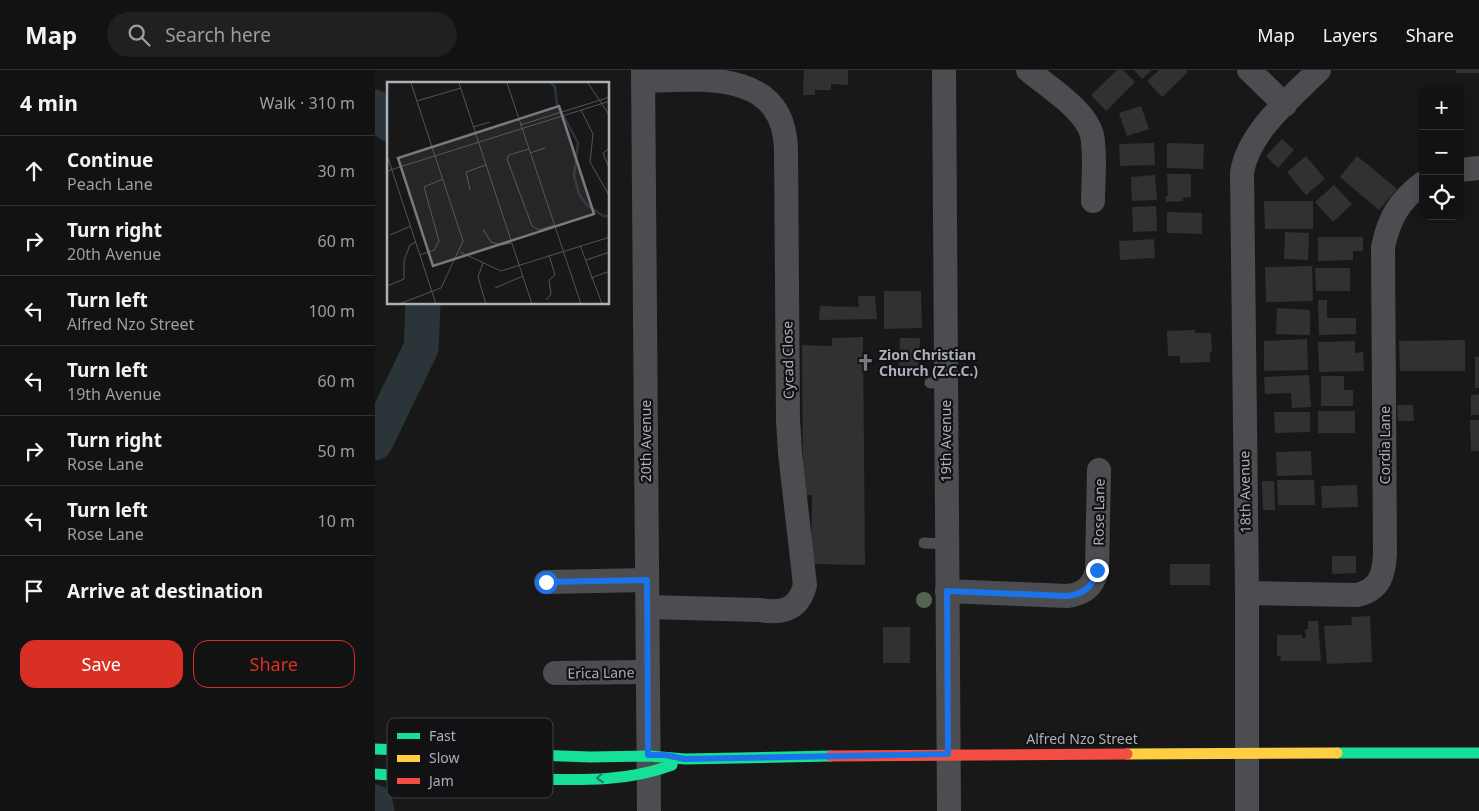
<!DOCTYPE html>
<html lang="en">
<head>
<meta charset="utf-8">
<style>
	:root { --surface:#121212; --page:#1f2020; --text:#f1f3f6; --muted:#9c9e9f; --line:#313232; --accent:#d93025 }
	body { margin:0; font-family:"Noto Sans",sans-serif; background:var(--page); color:var(--text) }
	.controls { position:absolute; right:15px; top:15px; display:grid; overflow:hidden; border-radius:10px; box-shadow:0 2px 8px #0003 }
	.controls button { width:45px; height:45px; display:grid; place-items:center; padding:0; border:0; border-bottom:1px solid var(--line); background:var(--surface); color:var(--text); font:25px sans-serif }
	.stop { position:absolute; width:15px; height:15px; margin:-11px; border:4px solid #1a73e8; border-radius:50%; background:#fff }
	.stop.end { background:#1a73e8; border-color:#fff; box-shadow:0 1px 5px #0008 }
	.list { margin:0; padding:0; list-style:none }
	h2 { display:flex; justify-content:space-between; align-items:center; height:65px; margin:0; padding:0 20px; font-size:21px }
	h2 small { font-size:16px; font-weight:400; color:var(--muted) }
	.list li { display:grid; grid-template-columns:32px 1fr auto; gap:15px; align-items:center; box-sizing:border-box; height:70px; padding:0 20px; border-top:1px solid var(--line) }
	.list b { display:block; font-size:19px; white-space:nowrap }
	.list p { margin:0; font-size:16px; white-space:nowrap; color:var(--muted) }
	.list em { font-size:16px; font-style:normal; color:var(--muted) }
	.actions { display:flex; gap:10px; padding:15px 20px }
	.actions a { flex:1; padding:11px 0; border:1px solid var(--accent); border-radius:15px; text-align:center; font-size:18px; color:var(--accent) }
	.actions .main { background:var(--accent); color:#fff }
	.icon { flex:none; width:28px; height:28px; fill:none; stroke:currentColor; stroke-width:2; stroke-linecap:round; stroke-linejoin:round }
	.map { position:relative; flex:none; width:1104px; height:741px; overflow:hidden }
	header { display:flex; align-items:center; gap:30px; box-sizing:border-box; height:70px; padding:0 25px; background:var(--surface); border-bottom:1px solid var(--line) }
	header strong { font-size:24px }
	nav { display:flex; gap:28px; margin-inline-start:auto; font-size:18px }
	.search { width:350px; height:45px; background:var(--page); display:flex; align-items:center; gap:12px; box-sizing:border-box; padding:0 18px; border-radius:28px; color:var(--muted); font-size:19px }
	main { display:flex }
	aside { flex:1; background:var(--surface) }
	.map>svg:first-child { display:block }
	.lines { fill:none; stroke-linecap:round; stroke-linejoin:round }
	.river { stroke:#2b3439; stroke-width:35 }
	.building { fill:#313132 }
	.lane { stroke:#4c4d51; stroke-width:11 }
	.street { stroke:#4c4d51; stroke-width:24 }
	.fast { stroke:#16e098; stroke-width:11 }
	.slow { stroke:#ffcf43; stroke-width:11 }
	.jam { stroke:#f24e42; stroke-width:11 }
	.tree { fill:#526452 }
	.oneway { stroke:#14835d }
	.route { stroke:#1a73e8; stroke-width:6 }
	.labels { text-anchor:middle; stroke-width:4.5; stroke-linejoin:round; paint-order:stroke }
	.poi-label { font-size:14px; font-weight:bold; fill:#aaafb8; stroke:#121214; text-anchor:start }
	.street-label { font-size:14px; fill:#aaafb8; stroke:#121214 }
	.inset-river { fill:none; stroke:#2b3439; stroke-width:2.5 }
	.inset-road { fill:none; stroke:#525458; stroke-width:1 }
	.view { fill:#777a80; fill-opacity:0.15; stroke:#777a80; stroke-width:2.5 }
	.inset-edge { fill:none; stroke:#aaafb8; stroke-width:2.5 }
	.key { fill:#121214; stroke:#404145; stroke-width:1 }
	.key-label { font-size:14px; fill:#aaafb8 }
</style>
</head>
<body>
<header>
<strong>Map</strong>
<div class="search"><svg class="icon" aria-label="search" viewBox="0 0 24 24"><circle cx="10" cy="10" r="6"/><path d="M15 15l6 6"/></svg>Search here</div>
<nav><a>Map</a><a>Layers</a><a>Share</a></nav>
</header>
<main>
<aside>
<h2>4 min<small>Walk · 310 m</small></h2>
<ul class="list">
<li><svg class="icon" aria-label="ahead" viewBox="0 0 24 24"><path d="M12 20V5M6 11l6-6 6 6"/></svg><div><b>Continue</b><p>Peach Lane</p></div><em>30 m</em></li>
<li><svg class="icon" aria-label="right" viewBox="0 0 24 24"><path d="M7 20v-9h11M14 6l5 5-5 5"/></svg><div><b>Turn right</b><p>20th Avenue</p></div><em>60 m</em></li>
<li><svg class="icon" aria-label="left" viewBox="0 0 24 24"><path d="M17 20v-9H6M10 6l-5 5 5 5"/></svg><div><b>Turn left</b><p>Alfred Nzo Street</p></div><em>100 m</em></li>
<li><svg class="icon" aria-label="left" viewBox="0 0 24 24"><path d="M17 20v-9H6M10 6l-5 5 5 5"/></svg><div><b>Turn left</b><p>19th Avenue</p></div><em>60 m</em></li>
<li><svg class="icon" aria-label="right" viewBox="0 0 24 24"><path d="M7 20v-9h11M14 6l5 5-5 5"/></svg><div><b>Turn right</b><p>Rose Lane</p></div><em>50 m</em></li>
<li><svg class="icon" aria-label="left" viewBox="0 0 24 24"><path d="M17 20v-9H6M10 6l-5 5 5 5"/></svg><div><b>Turn left</b><p>Rose Lane</p></div><em>10 m</em></li>
<li><svg class="icon" aria-label="arrive" viewBox="0 0 24 24"><path d="M6 21V4h12l-3 4 3 4H6"/></svg><div><b>Arrive at destination</b></div></li>
</ul>
<div class="actions"><a class="main">Save</a><a>Share</a></div>
</aside>
<div class="map">
<svg width="1104" height="741" viewBox="0 0 1104 741">
	<rect width="100%" height="100%" fill="#181818"/>
	<g class="lines">
		<g class="river">
			<path d="M0,37L14,54"/>
			<path d="M0,373L46,278L48,234"/>
			<path d="M0,732L2,741"/>
		</g>
	</g>
	<g class="building">
		<path d="M429,0H473V15L456,14V20H440V25H428Z"/>
		<path d="M742,0H748L760,12L731,41L716,25Z"/>
		<path d="M759,0H777L767,9Z"/>
		<path d="M784,0H811L813,2L787,27L772,11Z"/>
		<rect x="1081" y="0" width="23" height="3"/>
		<path d="M766,36L774,59L752,66L744,43Z"/>
		<path d="M907,69L919,80L903,98L891,86Z"/>
		<path d="M779,73L780,95L745,96L744,74Z"/>
		<path d="M792,73L829,74L828,99L792,98Z"/>
		<path d="M931,86L950,109L931,125L912,102Z"/>
		<path d="M982,86L1022,119L1004,140L965,107Z"/>
		<path d="M792,104H816V127L808,128V131L791,132V126H793Z"/>
		<path d="M780,105L782,130L757,131L756,107Z"/>
		<path d="M959,115L977,134L958,152L940,132Z"/>
		<path d="M889,131H938V159H890Z"/>
		<path d="M781,136L782,161L758,162L757,137Z"/>
		<path d="M792,142L827,143V164L792,163Z"/>
		<path d="M910,162L934,163L933,190L909,189Z"/>
		<path d="M943,167H988V181H978V190L943,191Z"/>
		<path d="M779,169L780,188L745,190L744,171Z"/>
		<path d="M937,196L938,231L891,232L890,197Z"/>
		<path d="M940,198H975V221H941Z"/>
		<path d="M509,221H546L547,258L509,259Z"/>
		<path d="M483,226H500L502,249L444,250L445,236L484,237Z"/>
		<path d="M943,230H952V248H981V264L944,265Z"/>
		<path d="M902,238L935,240V265L901,264Z"/>
		<path d="M820,260V263H836L837,282H835V292L805,293V286H793L792,261Z"/>
		<path d="M488,267L490,495L436,494L437,425H428L427,275L457,276V268Z"/>
		<path d="M525,268H545L544,296H524Z"/>
		<path d="M932,269L933,300L889,301V271Z"/>
		<path d="M1090,270V301H1025L1024,271Z"/>
		<path d="M980,271V283L988,282L989,301L944,302L943,272Z"/>
		<rect x="1100" y="287" width="4" height="31"/>
		<path d="M934,305L936,337L917,338L916,323L890,324L889,307Z"/>
		<path d="M946,306H969V320H978V336H946Z"/>
		<path d="M1104,324V345H1096V325Z"/>
		<path d="M1022,335H1038L1039,351H1023Z"/>
		<rect x="943" y="341" width="37" height="22"/>
		<path d="M899,342H935V362L900,363Z"/>
		<path d="M1095,350H1104V381H1096Z"/>
		<path d="M936,381L937,405L902,406L901,382Z"/>
		<path d="M902,410H939L940,435H903Z"/>
		<path d="M887,411H899L900,440H888Z"/>
		<path d="M982,415L983,437L947,438L946,416Z"/>
		<path d="M957,486H981V503L957,504Z"/>
		<rect x="795" y="494" width="40" height="21"/>
		<path d="M995,546L997,592L952,594L949,556L977,555L976,547Z"/>
		<path d="M933,551H943L946,591H905L906,586H902V565H927V568H931L930,559H933Z"/>
		<rect x="508" y="557" width="27" height="36"/>
	</g>
	<g class="lines">
		<g class="lane">
			<path d="M555,313L571,312"/>
			<path d="M549,473L572,474"/>
		</g>
		<g class="street">
			<path d="M268,0L274,741"/>
			<path d="M569,0L574,741"/>
			<path d="M653,0C672,16 711,40 717,65C721,86 718,110 718,131"/>
			<path d="M874,0L910,35"/>
			<path d="M268,11C329,9 408,0 411,78L413,350L415,383L430,515C424,539 408,544 385,540L273,537"/>
			<path d="M1085,100L1104,98"/>
			<path d="M171,512L272,510"/>
			<path d="M572,521L692,526C709,524 718,517 722,500L724,400"/>
			<path d="M872,523L982,525C1005,520 1009,504 1010,484L1008,177C1014,148 1024,131 1048,113"/>
			<path d="M180,603L272,602"/>
			<path d="M872,741V523L867,103C873,62 916,28 944,0"/>
		</g>
		<g class="fast">
			<path d="M0,679L215,687L274,686L310,689L456,686"/>
			<path d="M962,683H1104"/>
			<path d="M0,704C52,708 105,708 157,709C205,710 252,712 297,695"/>
		</g>
		<path class="slow" d="M752,684L962,683"/>
		<path class="jam" d="M456,686L752,684"/>
	</g>
	<circle class="tree" cx="549" cy="530" r="8"/>
	<defs><path id="oneway-chevron" d="M-2-3.5L2.5 0L-2 3.5" fill="none" stroke-width="1.6" stroke-linecap="round" stroke-linejoin="round" transform="scale(1.25)"/></defs>
	<use class="oneway" href="#oneway-chevron" transform="translate(225 708) rotate(176)"/>
	<g class="lines">
		<path class="route" d="M171,512L272,510L273,685H290L310,689L573,684L572,521L692,526C709,524 718,517 722,500"/>
	</g>
	<defs>
		<symbol id="church-bare" viewBox="-9 -9 18 18"><path d="M-1.2-6h2.4v3.5h3.3v2.4h-3.3V6h-2.4V-.1h-3.3v-2.4h3.3Z" fill="#777a80" stroke="#121214" stroke-width="2.5" paint-order="stroke"/></symbol>
	</defs>
	<g fill-rule="evenodd">
		<use href="#church-bare" x="478" y="280" width="25" height="25"/>
	</g>
	<g class="labels">
		<g class="poi-label">
			<text x="504" y="290">Zion Christian<tspan x="504" dy="16">Church (Z.C.C.)</tspan></text>
		</g>
		<g class="street-label">
			<text transform="translate(413 290) rotate(-91)" y="5">Cycad Close</text>
			<text transform="translate(271 371) rotate(-90)" y="5">20th Avenue</text>
			<text transform="translate(571 371) rotate(-90)" y="5">19th Avenue</text>
			<text transform="translate(1010 375) rotate(-90)" y="5">Cordia Lane</text>
			<text transform="translate(870 422) rotate(-91)" y="5">18th Avenue</text>
			<text transform="translate(724 442) rotate(-89)" y="5">Rose Lane</text>
			<text transform="translate(226 603) rotate(-1)" y="5">Erica Lane</text>
			<text x="707" y="674">Alfred Nzo Street</text>
		</g>
	</g>
	<g transform="translate(12 12)">
		<rect width="222" height="222" fill="#181818"/>
		<path class="inset-river" d="M164,1L168,5L170,22L191,61L187,94L192,112L199,122L216,134H223"/>
		<path class="inset-road" d="M72,1L145,222M120,1L194,222M201,1L223,34M30,19L74,6M194,28L206,52L203,80L223,115M133,43L223,15M86,45L103,40M223,66L216,71L223,88M142,67L122,73L120,77L145,144L152,148L168,143M143,71L158,66M0,73L49,222M0,89L223,19M83,108L79,90L99,83M96,147L104,160L114,163L125,161M3,153L24,144M193,163L215,222M73,170L114,189L223,155M33,173L47,168L52,159L37,105L56,97M199,178L223,170M96,181L91,195L99,222M204,196L223,189M0,204L17,197V178L23,163L29,160M108,206L136,194M159,218L164,212L162,198L168,193L162,173M12,222L54,206L76,159L24,1"/>
		<path class="view" d="M172,24L207,132L46,184L11,76Z"/>
		<rect width="222" height="222" class="inset-edge"/>
	</g>
	<rect x="12" y="648" width="166" height="80" rx="8" class="key"/>
	<rect x="22" y="663" width="23" height="6" fill="#16e098"/>
	<rect x="22" y="685" width="23" height="7" fill="#ffcf43"/>
	<rect x="22" y="708" width="23" height="6" fill="#f24e42"/>
	<g class="key-label">
		<text x="54" y="671">Fast</text>
		<text x="54" y="693">Slow</text>
		<text x="54" y="716">Jam</text>
	</g>
</svg>
<div class="controls">
<button>+</button>
<button>−</button>
<button><svg class="icon" aria-label="locate" viewBox="0 0 24 24"><circle cx="12" cy="12" r="6"/><path d="M12 2v4M12 18v4M2 12h4M18 12h4"/></svg></button>
</div>
<div class="stop" style="left:171px;top:512px"></div>
<div class="stop end" style="left:722px;top:500px"></div>
</div>
</main>
</body>
</html>
